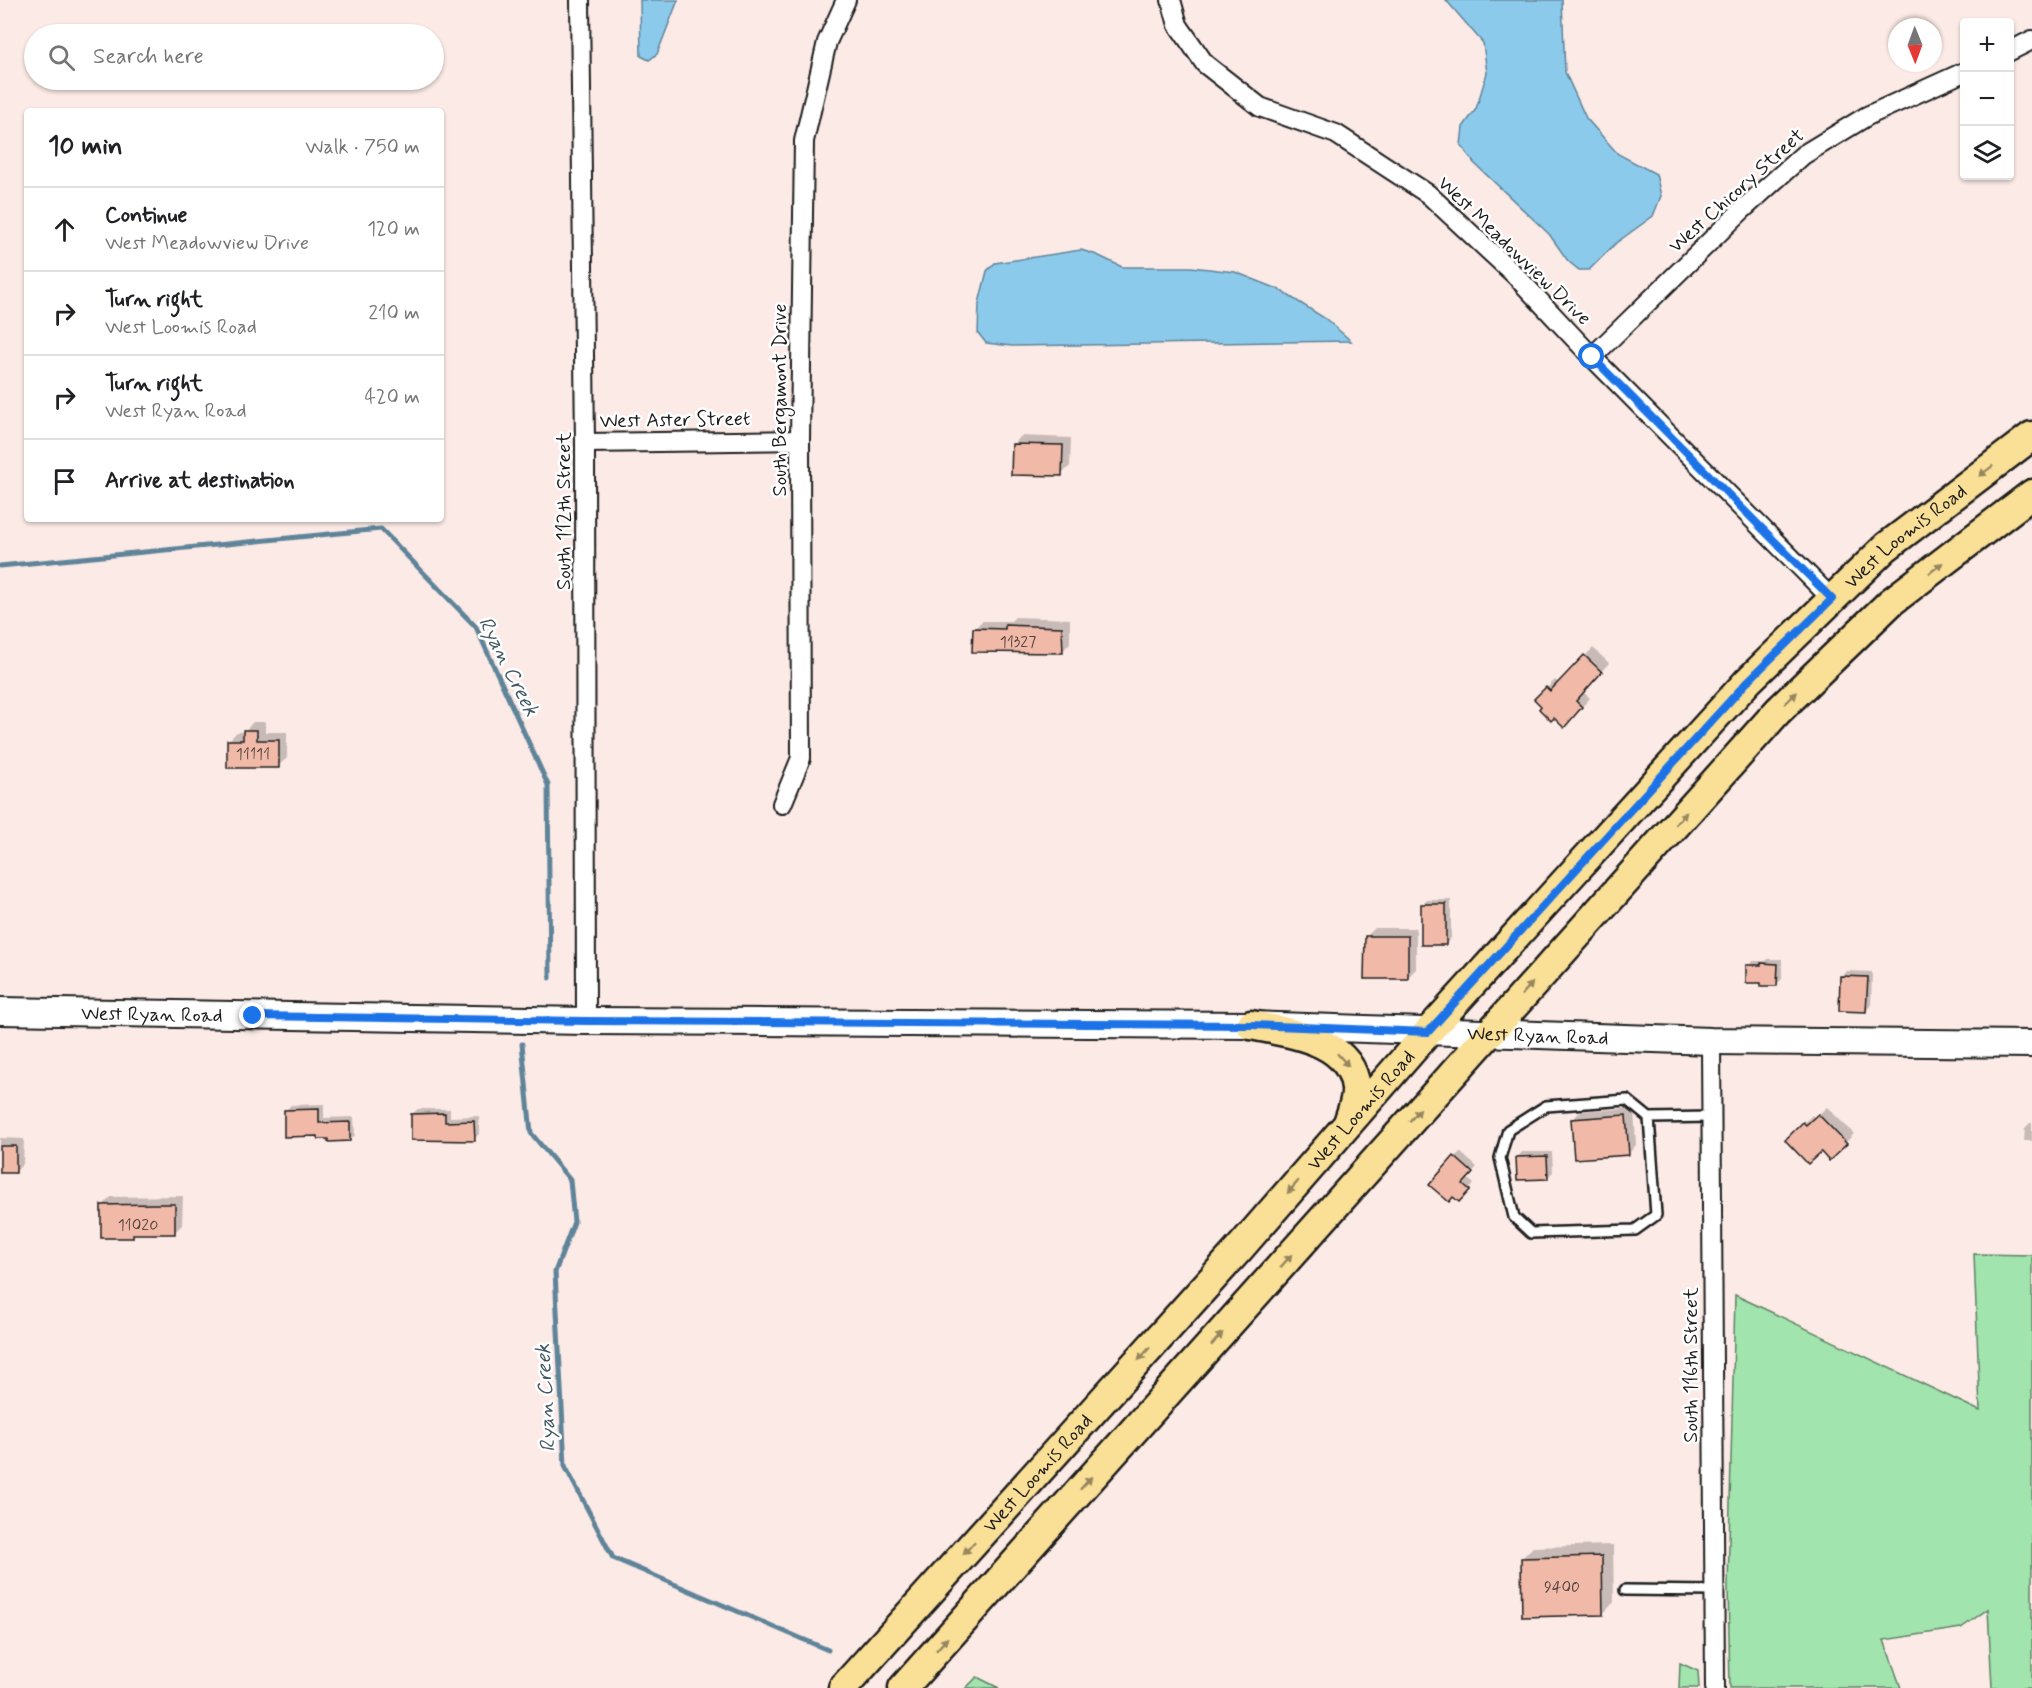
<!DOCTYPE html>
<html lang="en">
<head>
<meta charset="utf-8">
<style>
	:root { --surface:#fff; --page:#f6f6f6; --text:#202124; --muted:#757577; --line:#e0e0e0 }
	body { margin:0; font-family:Mynerve,sans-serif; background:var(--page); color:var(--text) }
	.controls { position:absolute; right:18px; top:18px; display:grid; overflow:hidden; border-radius:6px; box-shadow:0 2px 4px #0004 }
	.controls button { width:54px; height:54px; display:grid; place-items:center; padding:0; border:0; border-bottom:2px solid var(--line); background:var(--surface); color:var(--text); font:30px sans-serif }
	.compass { position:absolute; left:1888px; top:18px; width:54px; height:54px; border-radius:50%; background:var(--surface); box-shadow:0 2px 4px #0004; rotate:179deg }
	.stop { position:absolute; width:18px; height:18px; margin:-14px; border:4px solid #1a73e8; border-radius:50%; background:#fff }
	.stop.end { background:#1a73e8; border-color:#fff; box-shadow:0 2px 6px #0008 }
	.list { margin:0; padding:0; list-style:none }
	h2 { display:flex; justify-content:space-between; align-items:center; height:78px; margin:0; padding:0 24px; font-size:26px }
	h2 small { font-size:20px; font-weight:400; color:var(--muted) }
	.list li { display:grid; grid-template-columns:39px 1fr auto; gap:18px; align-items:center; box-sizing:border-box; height:84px; padding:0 24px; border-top:2px solid var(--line) }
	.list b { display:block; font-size:22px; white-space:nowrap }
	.list p { margin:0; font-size:20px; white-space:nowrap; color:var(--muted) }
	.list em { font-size:20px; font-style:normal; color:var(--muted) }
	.icon { flex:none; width:33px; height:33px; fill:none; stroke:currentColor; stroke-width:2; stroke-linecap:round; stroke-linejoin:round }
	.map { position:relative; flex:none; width:2032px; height:1688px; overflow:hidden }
	.search { position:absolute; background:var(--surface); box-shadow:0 2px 4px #0004; left:24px; top:24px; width:420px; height:66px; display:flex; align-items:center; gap:15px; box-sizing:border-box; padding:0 21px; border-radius:33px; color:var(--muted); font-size:22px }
	.panel { position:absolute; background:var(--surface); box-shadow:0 2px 4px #0004; left:24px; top:108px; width:420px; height:414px; border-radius:6px }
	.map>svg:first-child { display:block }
	.green { fill:#a1e4ae; stroke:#5e8065; stroke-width:1.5 }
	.water { fill:#8ccaec; stroke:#5f8499; stroke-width:1.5 }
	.shadow { fill:#0003 }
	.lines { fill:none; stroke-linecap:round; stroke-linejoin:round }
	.stream { stroke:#5f8499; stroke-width:5 }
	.building { fill:#f1b9a8; stroke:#1c1c1c; stroke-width:1.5 }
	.lane-casing { stroke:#1c1c1c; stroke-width:14 }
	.street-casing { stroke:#1c1c1c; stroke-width:22 }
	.secondary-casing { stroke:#1c1c1c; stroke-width:30 }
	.primary-casing { stroke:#1c1c1c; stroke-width:33 }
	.lane { stroke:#fff; stroke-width:9 }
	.street { stroke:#fff; stroke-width:18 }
	.secondary { stroke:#fff; stroke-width:26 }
	.primary { stroke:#fadf96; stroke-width:28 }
	.oneway { fill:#96875f }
	.route { stroke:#1a73e8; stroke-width:8 }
	.labels { text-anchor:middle; stroke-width:5; stroke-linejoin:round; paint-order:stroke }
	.number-label { font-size:16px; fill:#51433f }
	.street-label { font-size:20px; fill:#1c1c1c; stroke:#fff }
	.water-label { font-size:21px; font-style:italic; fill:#435965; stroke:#fff }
</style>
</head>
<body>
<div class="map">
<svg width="2032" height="1688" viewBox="0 0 2032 1688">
	<rect width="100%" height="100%" fill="#fbeae5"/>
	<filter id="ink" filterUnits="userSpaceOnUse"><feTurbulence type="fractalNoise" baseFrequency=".0167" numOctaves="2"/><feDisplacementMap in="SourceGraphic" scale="12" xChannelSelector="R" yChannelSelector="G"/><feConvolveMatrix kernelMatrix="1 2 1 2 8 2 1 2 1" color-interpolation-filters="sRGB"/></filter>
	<g filter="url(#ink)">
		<g class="green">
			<path d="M1974,1254L2032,1255V1688H1992L1988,1609L1961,1628L1884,1640L1901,1688H1730L1728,1586L1735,1295L1980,1411Z"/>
			<path d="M1680,1663L1698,1671L1699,1688H1679Z"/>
			<path d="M977,1677L999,1688H966Z"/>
		</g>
		<g class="water">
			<path d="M640,0H678L657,54L649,60L641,56Z"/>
			<path d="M1446,0H1562L1565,72L1586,118L1618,154L1656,174L1661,196L1653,216L1616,243L1589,270H1579L1568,261L1549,234L1474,163L1461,145L1463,127L1476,109L1487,73L1483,43Z"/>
			<path d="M1081,250L1097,255L1122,267H1191L1235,272L1278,289L1326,319L1351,341L1012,346L986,343L978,333L979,303L987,271L995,263Z"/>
		</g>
		<g class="shadow">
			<path d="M1021,436L1071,438L1070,466L1062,474L1013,445Z"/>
			<path d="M1015,617L1070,619V643L1062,652L974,629L982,621H1011Z"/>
			<path d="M1593,648L1609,663L1583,692L1590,698L1572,718L1543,706L1536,699L1555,680L1559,683Z"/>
			<path d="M253,722H265V732H287V758L278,766L228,741L237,732H244Z"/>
			<path d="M1427,900H1451V938L1446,944L1422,905Z"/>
			<path d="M1375,928H1416V969L1408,977L1366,937Z"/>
			<path d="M1768,959H1782V979L1777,984L1748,966L1753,961H1766Z"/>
			<path d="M1847,971L1872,972L1871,1006L1866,1011L1841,976Z"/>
			<path d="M324,1104V1118L354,1117L355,1135L350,1140L319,1135L285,1111L291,1105Z"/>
			<path d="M1827,1107L1854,1134L1829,1159L1821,1150L1787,1140L1812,1115L1815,1118Z"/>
			<path d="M1634,1108L1636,1145L1628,1154L1573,1119L1581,1111Z"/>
			<path d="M418,1109H450V1117L479,1116V1134L474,1139L412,1114Z"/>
			<path d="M2030,1123H2032V1141H2024L2025,1128Z"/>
			<path d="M0,1138L24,1139L23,1164L15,1172H0Z"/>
			<path d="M1460,1152L1477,1167L1467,1178L1474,1184L1464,1195H1454L1455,1157Z"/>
			<path d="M1522,1152H1552L1553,1172L1547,1178L1517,1158Z"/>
			<path d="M183,1196L182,1225L174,1233H135L132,1236L102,1206L111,1197Z"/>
			<path d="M1613,1545L1614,1602L1603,1614L1522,1558L1533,1547Z"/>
		</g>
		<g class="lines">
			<g class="stream">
				<path d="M0,566L381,529L476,627L548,785L550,978"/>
				<path d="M522,1044L531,1133L570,1180L574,1222L555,1272L565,1466L613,1558L828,1650"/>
			</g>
		</g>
		<g class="building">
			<path d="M1012,444L1063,445L1062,476L1011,475Z"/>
			<path d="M1005,625L1062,627L1063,653L972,652L973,628L1005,629Z"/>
			<path d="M1584,655L1602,672L1576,701L1582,707L1564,728L1554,718L1551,721L1539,709L1541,706L1534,699L1546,687L1550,691Z"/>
			<path d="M243,730H257V740H279V768H227V740H243Z"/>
			<rect x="1421" y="904" width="25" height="41"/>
			<path d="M1365,936H1408V979H1364Z"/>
			<path d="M1761,963L1778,964L1777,986H1761V983H1746V965H1761Z"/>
			<path d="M1840,976L1868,977L1866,1012L1839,1011Z"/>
			<path d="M319,1109V1123L350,1122V1141L328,1142V1139H318V1136L284,1137V1110Z"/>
			<path d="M445,1113V1122L474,1121L475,1141L411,1140V1114Z"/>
			<path d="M1818,1114L1847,1144L1829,1161L1821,1152L1808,1164L1785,1140L1803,1122L1806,1125Z"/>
			<path d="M1626,1115L1629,1155L1574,1159L1571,1119Z"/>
			<rect x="0" y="1146" width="16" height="27"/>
			<path d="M1454,1156L1473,1173L1463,1184L1470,1190L1459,1202L1453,1197L1449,1202L1429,1185Z"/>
			<path d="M1547,1156L1548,1179L1517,1180L1516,1157Z"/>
			<path d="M152,1204H175V1234H133V1238H101V1205Z"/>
			<path d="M1602,1556L1603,1615L1522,1617L1521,1558Z"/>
		</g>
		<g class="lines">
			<defs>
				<g id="lane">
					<path d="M1649,1118L1656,1215L1635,1230L1531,1233L1514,1217L1500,1158L1508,1130L1546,1106L1627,1100L1649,1118L1711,1117"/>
					<path d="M1625,1590L1714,1591"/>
				</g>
				<g id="street">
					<path d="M580,0L585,443L586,1021"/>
					<path d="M1171,0L1178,25L1205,64L1260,107L1336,134L1428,194L1515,275L1592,357L1832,599"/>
					<path d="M2010,51L2032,40"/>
					<path d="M1592,357L1742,210L1803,155L1867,116L1964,72"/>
					<path d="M585,443L800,440"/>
					<path d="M782,804L801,758L800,440L804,141L827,42L846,0"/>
					<path d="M1711,1041L1715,1688"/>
				</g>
				<g id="secondary">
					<path id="s1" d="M0,1011L586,1021L1251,1025L1711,1041L2032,1044"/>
				</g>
				<g id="primary">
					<path d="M1251,1025C1289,1033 1351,1039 1356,1088C1357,1098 1352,1111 1349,1120"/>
					<path id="s2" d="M843,1688L1240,1248L1428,1032L1748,681L1886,547L2032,436"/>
					<path d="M903,1688L1778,711L1891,602L2032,494"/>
				</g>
			</defs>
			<use href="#lane" class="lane-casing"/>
			<use href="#street" class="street-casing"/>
			<use href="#secondary" class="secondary-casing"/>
			<use href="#primary" class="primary-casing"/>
			<use href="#lane" class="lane"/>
			<use href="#street" class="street"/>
			<use href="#secondary" class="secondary"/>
			<use href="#primary" class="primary"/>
		</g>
		<defs><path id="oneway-solid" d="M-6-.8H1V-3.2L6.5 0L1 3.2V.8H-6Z" transform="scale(1.5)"/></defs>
		<g class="oneway">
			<use href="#oneway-solid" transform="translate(1986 471) rotate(143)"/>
			<use href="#oneway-solid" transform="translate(1936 568) rotate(-38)"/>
			<use href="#oneway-solid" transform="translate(1791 698) rotate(-44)"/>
			<use href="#oneway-solid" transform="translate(1681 818) rotate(-48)"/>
			<use href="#oneway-solid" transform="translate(1527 989) rotate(-48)"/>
			<use href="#oneway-solid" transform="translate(1343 1060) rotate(48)"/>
			<use href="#oneway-solid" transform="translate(1415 1115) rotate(-49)"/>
			<use href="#oneway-solid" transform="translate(1293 1187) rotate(131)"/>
			<use href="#oneway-solid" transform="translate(1286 1261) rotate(-49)"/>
			<use href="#oneway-solid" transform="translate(1217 1339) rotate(-48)"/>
			<use href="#oneway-solid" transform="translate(1144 1354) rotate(132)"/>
			<use href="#oneway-solid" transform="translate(1086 1483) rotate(-48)"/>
			<use href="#oneway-solid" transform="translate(969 1548) rotate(132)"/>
			<use href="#oneway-solid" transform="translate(942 1644) rotate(-48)"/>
		</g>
	</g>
	<g class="lines" filter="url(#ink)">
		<path class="route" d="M253,1016L586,1021L1251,1025L1428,1032L1748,681L1832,599L1592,357"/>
	</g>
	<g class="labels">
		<g class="number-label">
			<text x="1018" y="647">11327</text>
			<text x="253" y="759">11111</text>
			<text x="138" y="1230">11020</text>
			<text x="1562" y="1592">9400</text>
		</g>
		<g class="street-label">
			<text transform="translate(1736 190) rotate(-42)" y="7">West Chicory Street</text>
			<text transform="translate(1515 250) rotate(44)" y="7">West Meadowview Drive</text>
			<text transform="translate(779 400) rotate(-90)" y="7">South Bergamont Drive</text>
			<text transform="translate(675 419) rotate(-1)" y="7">West Aster Street</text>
			<text transform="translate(563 511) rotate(-90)" y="7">South 112th Street</text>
			<text dy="7" stroke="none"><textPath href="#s2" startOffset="1568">West Loomis Road</textPath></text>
			<text dy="7" stroke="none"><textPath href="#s1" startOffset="152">West Ryan Road</textPath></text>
			<text dy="7" stroke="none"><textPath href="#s1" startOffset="1538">West Ryan Road</textPath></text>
			<text dy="7" stroke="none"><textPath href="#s2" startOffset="776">West Loomis Road</textPath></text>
			<text transform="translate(1690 1365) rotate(-90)" y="7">South 116th Street</text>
			<text dy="7" stroke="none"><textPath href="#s2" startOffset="290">West Loomis Road</textPath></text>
		</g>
		<g class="water-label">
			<text transform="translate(509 666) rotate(63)" y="7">Ryan Creek</text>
			<text transform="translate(545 1398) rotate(-93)" y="7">Ryan Creek</text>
		</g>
	</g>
</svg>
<div class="controls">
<button>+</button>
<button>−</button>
<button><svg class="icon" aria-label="layers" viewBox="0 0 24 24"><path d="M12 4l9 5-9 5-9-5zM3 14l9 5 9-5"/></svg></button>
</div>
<svg class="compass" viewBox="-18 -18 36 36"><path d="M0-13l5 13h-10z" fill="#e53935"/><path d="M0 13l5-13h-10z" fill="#757577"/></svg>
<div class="stop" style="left:1592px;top:357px"></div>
<div class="stop end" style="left:253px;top:1016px"></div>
<div class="search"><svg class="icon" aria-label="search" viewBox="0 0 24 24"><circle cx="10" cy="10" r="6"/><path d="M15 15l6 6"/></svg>Search here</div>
<section class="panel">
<h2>10 min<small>Walk · 750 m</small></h2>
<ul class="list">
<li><svg class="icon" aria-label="ahead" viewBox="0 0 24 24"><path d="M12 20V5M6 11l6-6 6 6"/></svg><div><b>Continue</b><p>West Meadowview Drive</p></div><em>120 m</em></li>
<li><svg class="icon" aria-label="right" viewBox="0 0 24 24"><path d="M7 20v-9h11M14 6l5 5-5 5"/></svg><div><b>Turn right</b><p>West Loomis Road</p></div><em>210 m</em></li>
<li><svg class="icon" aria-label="right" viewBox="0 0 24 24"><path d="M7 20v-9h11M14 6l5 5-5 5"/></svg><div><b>Turn right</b><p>West Ryan Road</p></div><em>420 m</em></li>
<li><svg class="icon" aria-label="arrive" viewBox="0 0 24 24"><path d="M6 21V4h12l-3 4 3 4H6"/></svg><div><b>Arrive at destination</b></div></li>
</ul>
</section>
</div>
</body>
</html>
